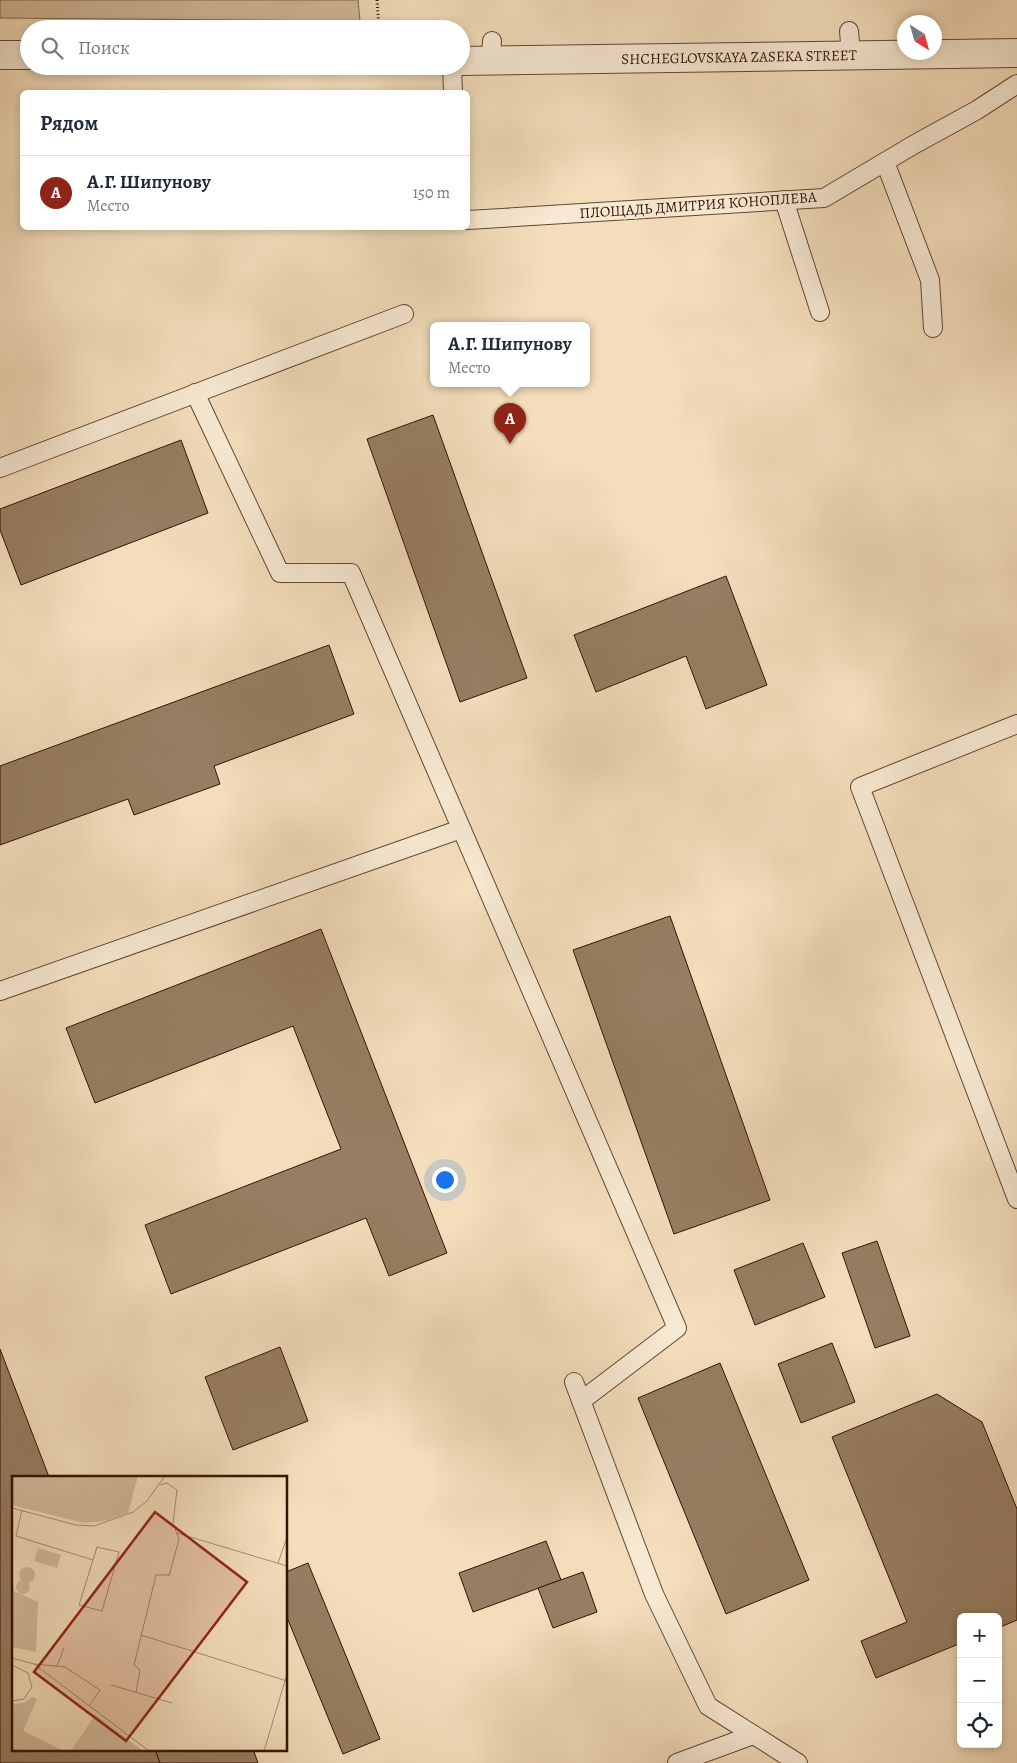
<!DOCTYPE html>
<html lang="ru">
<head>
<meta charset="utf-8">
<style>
	:root { --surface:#fff; --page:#f6f6f7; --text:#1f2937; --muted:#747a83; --line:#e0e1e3; --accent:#8f2418 }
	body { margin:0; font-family:Alegreya,serif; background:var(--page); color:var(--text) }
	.controls { position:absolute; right:15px; bottom:15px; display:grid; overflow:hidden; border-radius:8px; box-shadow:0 2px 8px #0003 }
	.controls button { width:45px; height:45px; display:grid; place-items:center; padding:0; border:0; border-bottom:1px solid var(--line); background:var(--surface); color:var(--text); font:25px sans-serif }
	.compass { position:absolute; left:897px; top:15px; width:45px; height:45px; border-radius:50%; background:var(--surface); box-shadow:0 2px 8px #0003; rotate:143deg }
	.you { position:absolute; left:444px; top:1179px; width:18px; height:18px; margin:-12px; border:4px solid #fff; border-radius:50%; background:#1a73e8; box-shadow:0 0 0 8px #1a73e833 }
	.badge { display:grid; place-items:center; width:32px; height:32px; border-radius:50%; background:var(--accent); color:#fff; font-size:16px; font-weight:700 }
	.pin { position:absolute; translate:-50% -41px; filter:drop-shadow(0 1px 2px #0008) }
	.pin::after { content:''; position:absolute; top:26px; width:18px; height:15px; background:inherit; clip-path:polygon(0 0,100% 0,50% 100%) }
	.popup { position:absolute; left:430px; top:322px; width:160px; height:65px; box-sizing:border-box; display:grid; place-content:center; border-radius:8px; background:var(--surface); filter:drop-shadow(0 1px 4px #0005); font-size:16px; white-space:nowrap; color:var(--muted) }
	.popup b { font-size:19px; color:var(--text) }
	.popup::after { content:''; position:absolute; left:50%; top:100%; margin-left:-10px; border:10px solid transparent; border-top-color:var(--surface) }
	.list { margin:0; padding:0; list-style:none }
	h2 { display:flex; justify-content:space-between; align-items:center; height:65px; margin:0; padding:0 20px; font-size:21px }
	h2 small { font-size:16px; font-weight:400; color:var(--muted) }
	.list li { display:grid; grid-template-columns:32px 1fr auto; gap:15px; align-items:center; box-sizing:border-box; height:75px; padding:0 20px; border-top:1px solid var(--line) }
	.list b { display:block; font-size:19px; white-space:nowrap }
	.list p { margin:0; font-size:16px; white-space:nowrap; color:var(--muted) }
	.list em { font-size:16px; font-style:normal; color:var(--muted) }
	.icon { flex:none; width:28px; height:28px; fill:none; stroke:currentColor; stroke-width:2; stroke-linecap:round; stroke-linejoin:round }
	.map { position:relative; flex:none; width:1017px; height:1763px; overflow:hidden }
	.search { position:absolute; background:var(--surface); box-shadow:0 2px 8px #0003; left:20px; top:20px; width:450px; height:55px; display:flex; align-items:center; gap:12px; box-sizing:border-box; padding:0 18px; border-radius:28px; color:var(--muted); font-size:19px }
	.panel { position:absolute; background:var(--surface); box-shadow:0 2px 8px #0003; left:20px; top:90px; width:450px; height:140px; border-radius:8px }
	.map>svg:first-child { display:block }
	.green { fill:#d2bb9c; stroke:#82684f }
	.building { fill:#977d62; stroke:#331402 }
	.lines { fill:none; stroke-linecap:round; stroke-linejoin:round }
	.lane-casing { stroke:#634630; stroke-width:20 }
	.street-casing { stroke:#634630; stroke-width:30 }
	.path { stroke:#331402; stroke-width:3; stroke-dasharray:1 2.5; stroke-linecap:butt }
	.lane { stroke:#f7e9d3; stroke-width:18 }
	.street { stroke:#f7e9d3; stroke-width:28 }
	.labels { text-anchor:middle; stroke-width:4; stroke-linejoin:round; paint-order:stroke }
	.street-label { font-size:15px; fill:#331402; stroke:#f7e9d3 }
	.inset-road { fill:none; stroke:#a68d71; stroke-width:1 }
	.view { fill:#8f2418; fill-opacity:0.15; stroke:#8f2418; stroke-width:2.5 }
	.inset-edge { fill:none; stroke:#331402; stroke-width:2.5 }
</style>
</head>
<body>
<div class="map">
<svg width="1017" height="1763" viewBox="0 0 1017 1763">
	<rect width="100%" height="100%" fill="#f3ddbb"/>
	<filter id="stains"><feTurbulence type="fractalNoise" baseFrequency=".004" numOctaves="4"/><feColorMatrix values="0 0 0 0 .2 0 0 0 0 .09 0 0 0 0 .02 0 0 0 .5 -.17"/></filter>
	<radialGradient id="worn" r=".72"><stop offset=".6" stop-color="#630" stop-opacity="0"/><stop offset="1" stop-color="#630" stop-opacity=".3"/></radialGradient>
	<path class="green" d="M0,0H358L360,21L0,18Z"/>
	<g class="building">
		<path d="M433,415L527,678L460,702L367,439Z"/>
		<path d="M181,440L208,513L21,585L0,530V509Z"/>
		<path d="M726,576L767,685L706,709L686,656L596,692L574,635Z"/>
		<path d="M329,645L354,714L214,766L220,784L134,815L128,799L0,845V766Z"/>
		<path d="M670,916L770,1200L674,1234L573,950Z"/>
		<path d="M321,929L447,1253L389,1276L366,1218L171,1294L145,1225L341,1149L293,1026L95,1103L66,1028Z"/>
		<path d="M877,1241L910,1336L875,1348L842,1253Z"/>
		<path d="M803,1243L825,1297L755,1325L734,1270Z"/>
		<path d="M832,1343L855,1402L801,1423L778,1364Z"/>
		<path d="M280,1347L308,1421L233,1450L205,1377Z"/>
		<path d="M0,1349L49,1477H14V1749H155L160,1763H0Z"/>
		<path d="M720,1363L809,1580L726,1614L638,1398Z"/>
		<path d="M937,1394L982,1422L1017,1509V1620L998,1628V1617H961V1643L876,1678L861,1641L907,1622L832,1437Z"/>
		<path d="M546,1541L561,1580L473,1612L459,1573Z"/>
		<path d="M308,1563L380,1739L343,1754L286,1615V1572Z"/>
		<path d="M583,1572L597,1612L553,1628L538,1588Z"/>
		<path d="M155,1749H253L258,1763H160Z"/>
	</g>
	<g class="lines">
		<defs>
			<g id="lane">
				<path d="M849,31L851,55"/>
				<path d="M491,60L492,41"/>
				<path d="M452,66L453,92"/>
				<path d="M885,162L930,280L933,328"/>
				<path d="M784,200L820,312"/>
				<path d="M468,220L824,198L915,144L977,110L1017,84"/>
				<path d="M195,393L280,573H351L677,1328L581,1401"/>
				<path d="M0,468L404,314"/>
				<path d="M1017,724L860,787L1017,1199"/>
				<path d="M0,991L461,829"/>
				<path d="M574,1382L654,1594L708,1706L798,1763"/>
				<path d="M677,1763L753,1735"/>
			</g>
			<g id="street">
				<path d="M0,55H29"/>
				<path d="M461,61L1017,53"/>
			</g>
		</defs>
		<use href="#lane" class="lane-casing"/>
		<use href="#street" class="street-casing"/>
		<path class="path" d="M377,0L379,29"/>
		<use href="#lane" class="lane"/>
		<use href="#street" class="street"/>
	</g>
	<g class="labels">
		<g class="street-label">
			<text transform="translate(739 57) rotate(-1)" y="5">SHCHEGLOVSKAYA ZASEKA STREET</text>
			<text transform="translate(698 205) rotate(-4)" y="5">ПЛОЩАДЬ ДМИТРИЯ КОНОПЛЕВА</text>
		</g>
	</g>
	<g transform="translate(12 1476)">
		<rect width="275" height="275" fill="#f3ddbb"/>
		<path d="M0,0H126L116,37L92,45L72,47L0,29ZM26,72L49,79L45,92L22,85ZM7 99a8 8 0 1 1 16 0a8 8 0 1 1-16 0ZM4 111a7 7 0 1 1 14 0a7 7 0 1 1-14 0ZM0,104L2,115L26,126L24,176L0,171ZM20,221L25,223L11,255L52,275H0V228L12,227ZM83,239L131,275H59Z" fill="#d2bb9c"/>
		<path class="inset-road" d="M148,9L155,7L165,14L161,47L167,63L157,100M0,32L64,49L82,50L121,36L135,25L153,0M10,34L4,60L81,84L67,129L90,135L107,76L85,71L81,84M165,57L275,90M266,87L275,61M129,159L275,205M0,182L22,188L137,275M22,188L53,191L88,214L78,229M0,189L16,197L20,211L12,223L0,225M45,190L52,172M99,209L160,227M124,216L128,194L122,189L144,99H157M252,275L275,198"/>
		<path class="view" d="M143,36L235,106L114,265L22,196Z"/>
		<rect width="275" height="275" class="inset-edge"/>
	</g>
	<rect width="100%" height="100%" filter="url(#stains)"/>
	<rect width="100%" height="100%" fill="url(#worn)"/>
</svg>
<div class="controls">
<button>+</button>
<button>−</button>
<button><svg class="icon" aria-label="locate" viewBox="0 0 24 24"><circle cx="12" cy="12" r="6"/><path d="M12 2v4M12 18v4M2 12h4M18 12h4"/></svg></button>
</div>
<svg class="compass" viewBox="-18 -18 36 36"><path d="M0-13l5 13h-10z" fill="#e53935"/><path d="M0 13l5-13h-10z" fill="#747a83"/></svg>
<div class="you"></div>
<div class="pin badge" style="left:510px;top:444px">A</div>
<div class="popup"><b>А.Г. Шипунову</b>Место</div>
<div class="search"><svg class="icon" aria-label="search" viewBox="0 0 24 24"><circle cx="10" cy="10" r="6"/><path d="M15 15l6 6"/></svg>Поиск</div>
<section class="panel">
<h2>Рядом<small></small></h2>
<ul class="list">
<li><span class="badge">A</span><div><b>А.Г. Шипунову</b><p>Место</p></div><em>150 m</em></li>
</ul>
</section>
</div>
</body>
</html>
